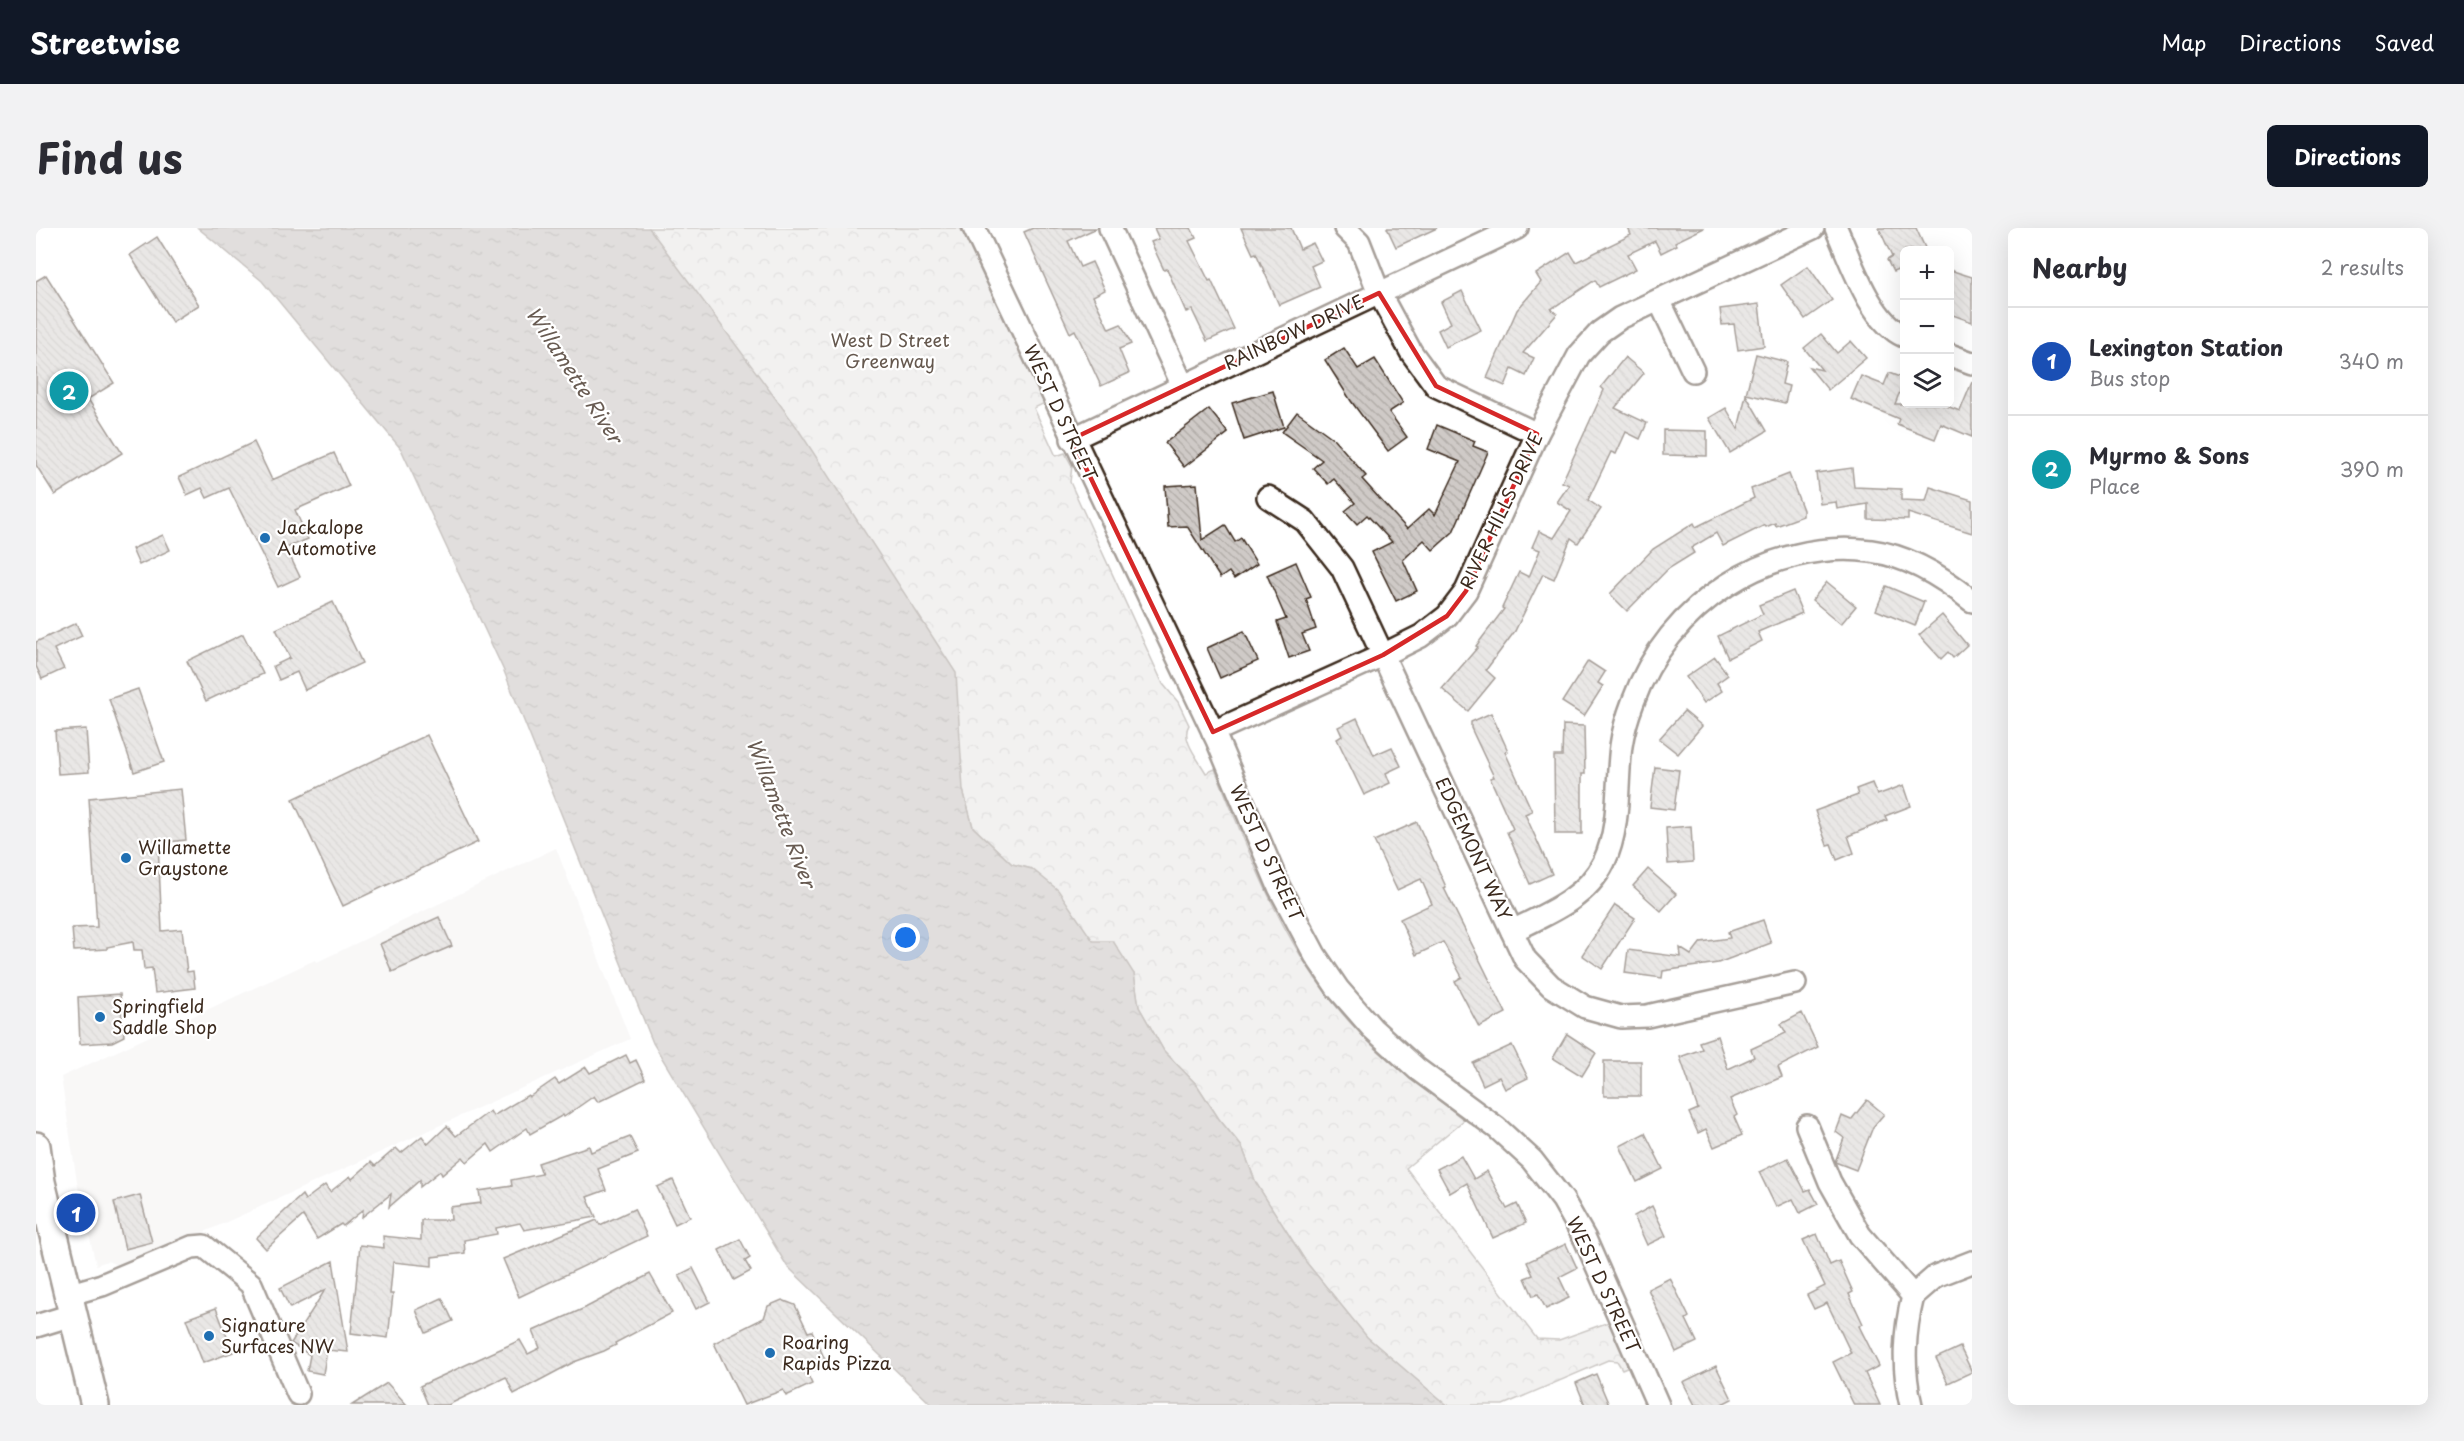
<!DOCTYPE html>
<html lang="en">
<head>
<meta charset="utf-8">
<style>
	:root { --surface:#fff; --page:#f2f2f3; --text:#2b2b33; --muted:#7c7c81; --line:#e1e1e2; --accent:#111827 }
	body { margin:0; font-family:"Playpen Sans",sans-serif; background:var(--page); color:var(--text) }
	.controls { position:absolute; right:18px; top:18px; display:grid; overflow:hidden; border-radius:9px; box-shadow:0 6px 24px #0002 }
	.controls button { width:54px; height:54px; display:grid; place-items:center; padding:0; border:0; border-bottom:2px solid var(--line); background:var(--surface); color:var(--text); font:30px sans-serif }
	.you { position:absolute; left:870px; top:710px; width:21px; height:21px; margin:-15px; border:4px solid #fff; border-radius:50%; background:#1a73e8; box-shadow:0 0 0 9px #1a73e833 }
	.badge { display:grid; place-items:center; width:39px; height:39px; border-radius:50%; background:var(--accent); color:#fff; font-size:20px; font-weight:700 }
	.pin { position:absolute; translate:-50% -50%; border:3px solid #fff; box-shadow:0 2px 6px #0006 }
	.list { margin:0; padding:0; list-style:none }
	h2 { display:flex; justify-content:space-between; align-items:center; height:78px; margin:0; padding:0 24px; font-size:26px }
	h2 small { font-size:20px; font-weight:400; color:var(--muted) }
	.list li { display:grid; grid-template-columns:39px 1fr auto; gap:18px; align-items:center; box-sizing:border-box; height:108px; padding:0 24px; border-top:2px solid var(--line) }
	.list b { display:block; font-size:22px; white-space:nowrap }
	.list p { margin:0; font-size:20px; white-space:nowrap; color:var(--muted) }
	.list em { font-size:20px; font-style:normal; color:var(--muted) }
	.icon { flex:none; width:33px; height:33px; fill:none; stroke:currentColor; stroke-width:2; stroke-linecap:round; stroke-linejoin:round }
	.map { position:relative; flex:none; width:1936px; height:1177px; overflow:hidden; border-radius:9px }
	header { display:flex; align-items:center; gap:36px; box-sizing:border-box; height:84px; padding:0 30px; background:var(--accent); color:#fff }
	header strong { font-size:28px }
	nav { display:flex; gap:33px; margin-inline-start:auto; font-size:21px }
	.intro { display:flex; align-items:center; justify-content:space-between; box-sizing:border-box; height:144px; padding:0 36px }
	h1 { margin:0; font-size:42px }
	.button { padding:15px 27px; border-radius:9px; background:var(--accent); color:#fff; font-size:21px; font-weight:700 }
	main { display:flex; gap:36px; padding:0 36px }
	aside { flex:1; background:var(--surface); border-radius:9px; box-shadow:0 6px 24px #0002 }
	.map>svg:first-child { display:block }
	.built { fill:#f1efee }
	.park { fill:url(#park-crowns); stroke:#8e857e; stroke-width:1.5 }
	.water { fill:url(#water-ripples); stroke:#887e77; stroke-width:1.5 }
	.building { fill:url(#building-back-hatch); stroke:#3b2a1e; stroke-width:1.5 }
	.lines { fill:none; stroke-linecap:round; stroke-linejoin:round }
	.minor-casing { stroke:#3b2a1e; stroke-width:26 }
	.major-casing { stroke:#3b2a1e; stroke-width:32 }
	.minor { stroke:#fff; stroke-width:21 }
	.major { stroke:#fff; stroke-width:27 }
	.marked { fill:none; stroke:#d62828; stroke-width:4.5; stroke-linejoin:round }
	.poi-dot { fill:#1f6fb2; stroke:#fff; stroke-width:2 }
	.labels { text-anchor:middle; stroke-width:4.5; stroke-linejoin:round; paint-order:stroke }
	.street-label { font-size:18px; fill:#3b2a1e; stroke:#fff }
	.park-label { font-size:18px; fill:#65584e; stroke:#fff }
	.poi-label { font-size:18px; fill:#3b2a1e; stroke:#fff; text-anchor:start }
	.water-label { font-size:20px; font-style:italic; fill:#685b52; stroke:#fff }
</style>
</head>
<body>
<header>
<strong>Streetwise</strong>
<nav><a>Map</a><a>Directions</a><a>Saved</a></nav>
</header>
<div class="intro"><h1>Find us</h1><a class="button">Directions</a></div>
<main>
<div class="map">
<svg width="1936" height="1177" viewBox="0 0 1936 1177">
	<defs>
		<pattern id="park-crowns" width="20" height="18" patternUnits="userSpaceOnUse" patternTransform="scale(1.5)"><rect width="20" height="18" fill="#e2e0de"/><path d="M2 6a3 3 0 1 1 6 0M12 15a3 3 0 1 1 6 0" fill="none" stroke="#c3c0be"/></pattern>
		<pattern id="water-ripples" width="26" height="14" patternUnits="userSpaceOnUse" patternTransform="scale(1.5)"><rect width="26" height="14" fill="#bcb6b3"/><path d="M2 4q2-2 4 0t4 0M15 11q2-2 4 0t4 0" fill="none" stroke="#9a9491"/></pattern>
		<pattern id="building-back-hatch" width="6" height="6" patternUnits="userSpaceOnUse" patternTransform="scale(1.5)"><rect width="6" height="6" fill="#cfcac7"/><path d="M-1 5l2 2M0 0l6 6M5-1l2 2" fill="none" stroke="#b3aeaa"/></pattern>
	</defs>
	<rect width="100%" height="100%" fill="#fff"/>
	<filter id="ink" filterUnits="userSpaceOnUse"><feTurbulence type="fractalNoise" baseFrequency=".0167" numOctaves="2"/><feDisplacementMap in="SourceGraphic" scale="12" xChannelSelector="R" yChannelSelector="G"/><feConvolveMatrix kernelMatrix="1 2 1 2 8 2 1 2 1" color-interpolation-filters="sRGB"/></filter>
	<g filter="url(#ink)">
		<path class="built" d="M520,620L594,811L89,1040L71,1033L60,1037L41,954L25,849L279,732L281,734Z"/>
		<path class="park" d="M613,0H924L945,38L1011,174L998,180L1020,228L1029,225L1036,238L1034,254L1127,456L1142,474L1153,497C1144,511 1163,532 1170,545L1179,541C1218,635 1252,733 1326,807C1357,839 1393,864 1428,892L1370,940L1501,1111L1523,1112L1573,1094L1593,1138L1586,1141L1581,1133L1572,1132L1467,1177H1410L1331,1109L1270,1034L1220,955L1206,919L1183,891L1161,857L1128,823L1103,779L1098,746L1057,713L996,641L976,636L937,599L927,562Z"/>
		<path class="water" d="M162,0H613L760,198L920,445L927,562L937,599L976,636L996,641L1022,662L1057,713H1077L1098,746L1103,779L1128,823L1161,857L1183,891L1206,919L1220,955L1270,1034L1331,1109L1410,1177H896L751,1038L617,815L468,443L365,221L226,53Z"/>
		<g class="building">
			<path d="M997,0H1061L1032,13L1044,39L1056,34L1069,62L1057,68L1073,101L1085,96L1095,116L1083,121L1093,145L1065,158L1039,102L1034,105L988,4Z"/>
			<path d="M1118,0H1155L1160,10L1153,13L1173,53L1175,52L1198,101L1171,113L1156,82L1150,84L1131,41L1128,42L1115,14L1123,11Z"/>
			<path d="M1205,0H1255L1264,21L1277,15L1286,33L1275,38L1284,59L1243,77L1220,25L1217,26Z"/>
			<path d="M1351,0H1401L1360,19Z"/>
			<path d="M1592,0H1668L1639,14L1641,17L1625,25L1619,13L1592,26L1600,41L1563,59L1559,52L1515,81L1521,86L1487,125L1498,130L1490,148L1476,141L1469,158L1451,150L1481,82L1505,54L1500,46L1534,24L1540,34L1595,7Z"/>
			<path d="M1843,0H1880L1890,22H1869V55L1862,42L1857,44L1851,32L1856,29Z"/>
			<path d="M121,9L163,77L136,94L94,27Z"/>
			<path d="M1772,38L1796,72L1769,91L1745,57Z"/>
			<path d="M1914,42L1936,49V94L1914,86Z"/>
			<path d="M10,47L78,155L52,171L86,225L19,267L0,237V53Z"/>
			<path d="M1426,63L1445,102L1410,119L1402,102L1415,95L1405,74Z"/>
			<path d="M1723,76L1728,118L1702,122L1698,96L1686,97L1684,81Z"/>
			<path d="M1785,106L1801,125L1815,113L1830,130L1792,162L1773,139L1786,142L1768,120Z"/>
			<path d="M1308,120L1322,141L1339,131L1367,175L1353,184L1371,209L1352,223L1315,173L1289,132Z"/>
			<path d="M1720,126L1751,134L1746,156L1753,158L1749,175L1710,166Z"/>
			<path d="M1589,129L1608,145L1579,180L1611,195L1604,211L1590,204L1580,226L1575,224L1552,272L1565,281L1542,315L1535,310L1518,351L1507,346L1479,403L1450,442L1459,450L1432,483L1406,461L1442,419L1440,418L1468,381L1466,380L1483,344L1493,349L1504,322L1496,319L1503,303L1518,310L1535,283L1521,274L1533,257L1526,254L1568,162L1565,159Z"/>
			<path d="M1853,145L1869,151L1859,176H1905L1924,183L1936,154V209L1905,196L1899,211L1861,196L1863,191L1815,171L1825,148L1848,157Z"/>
			<path d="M1237,163L1248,199L1208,212L1196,175Z"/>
			<path d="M1710,167L1731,203L1694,225L1673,190L1690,180L1702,201Z"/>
			<path d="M1173,181L1192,205L1148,239L1129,215Z"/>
			<path d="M1261,184L1298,211L1330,248L1326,251L1371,301L1393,281L1399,287L1424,234L1392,221L1401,197L1439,213L1437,218L1452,224L1417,304L1397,322L1388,312L1367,332L1381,363L1360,373L1336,324L1356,314L1331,287L1321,296L1309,283L1319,275L1298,251L1292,256L1277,240L1286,232L1246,204Z"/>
			<path d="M1627,202L1671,203V228L1627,227Z"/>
			<path d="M218,214L236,252L298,225L313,258L259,282L272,311L250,320L264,349L242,359L193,260L171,270L166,260L151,267L143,249Z"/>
			<path d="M1816,240L1818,259L1865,261V272L1890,273L1894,259L1936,272V305L1872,285V292L1832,291V276L1801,281L1800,274L1784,276L1780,245Z"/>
			<path d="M1753,246L1767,282V288L1740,298L1739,295L1730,299L1729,297L1687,318L1680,305L1655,320L1658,325L1632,341L1591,383L1574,366L1617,321L1658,295L1660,299L1718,270L1715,261Z"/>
			<path d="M1161,256L1166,312L1189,297L1199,314L1205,310L1221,336L1198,351L1193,344L1184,350L1151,298L1132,299L1129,258Z"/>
			<path d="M127,307L134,322L103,337L96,321Z"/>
			<path d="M1260,334L1275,369L1270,371L1280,401L1266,406L1273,423L1253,430L1241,394L1250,391L1231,347Z"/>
			<path d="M1791,354L1820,378L1805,396L1776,372Z"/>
			<path d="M1850,358L1888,374L1879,398L1840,382Z"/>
			<path d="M1757,363L1766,385L1722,404L1726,413L1692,430L1682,408L1727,386L1723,377Z"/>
			<path d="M297,374L326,435L269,462L261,444L243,452L237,438L254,430L240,401Z"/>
			<path d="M1906,387L1931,417L1917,430L1912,424L1905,431L1883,407Z"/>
			<path d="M40,395L46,408L18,421L28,441L6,451L0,438V414Z"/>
			<path d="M1208,403L1222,433L1184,450L1171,420Z"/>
			<path d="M207,406L227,446L170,473L151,433Z"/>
			<path d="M1679,429L1692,447L1681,455L1686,463L1668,475L1650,449Z"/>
			<path d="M1552,433L1569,444L1562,455L1567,458L1548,488L1526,474Z"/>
			<path d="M102,461L128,534L98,544L73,471Z"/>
			<path d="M1648,483L1666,498L1642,526L1623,511Z"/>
			<path d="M1455,485L1472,523L1469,524L1496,583L1489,586L1516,646L1494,656L1471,604L1477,601L1454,550L1458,549L1435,500V494Z"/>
			<path d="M1321,490L1338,527L1356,519L1365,538L1350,545L1354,555L1328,567L1301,511L1306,508L1302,499Z"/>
			<path d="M1527,497L1548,498L1549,546H1546V606H1519L1518,528H1526Z"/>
			<path d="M50,501L53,544L22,546L19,503Z"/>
			<path d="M391,507L442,614L307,678L257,571Z"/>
			<path d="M1619,539L1643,542L1638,582L1614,579Z"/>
			<path d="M1836,555L1841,567L1868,557L1875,578L1849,588L1851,592L1812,608L1818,625L1801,632L1795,616L1791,617L1779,583L1822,567L1820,561Z"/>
			<path d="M145,561L150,612L122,615L126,703L146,701L151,744L157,743L159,760L119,765L116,740L108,741L106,722H98L97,714L71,719V721L38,723L36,700L61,699L53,570Z"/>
			<path d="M1381,594L1410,659L1408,660L1470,785L1443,799L1419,753L1426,749L1407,714L1380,727L1364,691L1396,676L1385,651L1361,662L1338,613Z"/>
			<path d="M1655,598L1657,634L1632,636L1630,600Z"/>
			<path d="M1612,641L1640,666L1625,683L1597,658Z"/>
			<path d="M1579,677L1599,690L1566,741L1546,727Z"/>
			<path d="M403,689L416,718L356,744L344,716Z"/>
			<path d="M1727,692L1735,715L1682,735L1627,743L1626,750L1589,745L1592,722L1645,729L1644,720L1655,727L1665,714L1694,710L1692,704Z"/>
			<path d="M84,766L88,808L76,814L44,816L42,769Z"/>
			<path d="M1766,785L1782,819L1742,839L1746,849L1694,871L1701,887L1698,889L1706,907L1678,919L1670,901L1662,905L1653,885L1662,881L1644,829L1666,821L1663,814L1681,808L1692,841L1718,829L1715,821L1750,805L1745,796Z"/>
			<path d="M1531,806L1560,825L1546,848L1517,830Z"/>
			<path d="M1476,817L1492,850L1469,861L1463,849L1447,857L1437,835Z"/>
			<path d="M590,827L594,835L600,832L609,851L562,874L558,868L528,889L527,887L494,906L491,900L457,924L452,916L431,934L427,929L406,947L404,943L384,959V952L353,979L355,966L326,989L327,982L307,998L305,996L281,1011L267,988L230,1021L220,1010L266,967L269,972L289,957L294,964L314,948L316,951L335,934L339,938L360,920L365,925L386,908L392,916L411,898L420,908L454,883L457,888L492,867L493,869L519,851L523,856L550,839L554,845Z"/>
			<rect x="1568" y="833" width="37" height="35"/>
			<path d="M1831,872L1848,886L1837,899L1820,942L1799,934L1808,910L1800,904L1806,888L1815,892Z"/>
			<path d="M1609,905L1627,941L1601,954L1584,918Z"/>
			<path d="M594,909L602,925L562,941L570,962L551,969L560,989L488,1002L484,995L460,1000L461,1006L428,1012L429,1025L396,1029V1038L357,1034L354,1066H357L352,1110L315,1105L324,1017L348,1020L347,1008L385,1012V992H415L414,979L445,975L443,963L476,958L475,952L506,946L502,935L553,918L555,924Z"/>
			<path d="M1425,928L1438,951L1451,943L1471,981L1481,976L1490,995L1457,1010L1431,955L1414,965L1401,941Z"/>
			<path d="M1752,930L1769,963L1774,961L1782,976L1764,985L1757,971L1740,979L1723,944Z"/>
			<path d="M637,952L654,989L639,996L621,959Z"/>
			<path d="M104,967L116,1014L89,1021L78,974Z"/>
			<path d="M1616,978L1630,1008L1611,1017L1598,988Z"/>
			<path d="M598,981L611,1008L483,1069L467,1031L561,992L564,997Z"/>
			<path d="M1781,1006L1794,1037L1803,1033L1817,1064L1813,1066L1827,1096L1823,1098L1843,1138L1829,1145L1844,1177H1818L1797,1134L1815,1125L1791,1075L1778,1081L1771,1067L1789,1058L1767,1012Z"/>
			<path d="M704,1011L714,1030L709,1033L715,1043L698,1052L683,1022Z"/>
			<path d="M1530,1016L1541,1040L1523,1049L1533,1070L1510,1081L1502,1066L1497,1068L1489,1050L1497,1047L1491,1034Z"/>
			<path d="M297,1033L312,1124L291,1122L287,1146L271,1143L274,1127L255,1115L289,1062L254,1080L244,1060Z"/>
			<path d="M657,1040L674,1074L660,1081L643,1047Z"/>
			<path d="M614,1046L636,1085L579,1115L580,1117L568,1123L538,1134L478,1166L470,1149L412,1177H392L384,1158L484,1112L492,1126L504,1120L497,1103L549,1080Z"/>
			<path d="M1634,1050L1653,1089L1650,1091L1661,1114L1640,1124L1612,1061Z"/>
			<path d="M406,1070L417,1093L390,1105L380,1082Z"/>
			<path d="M746,1072L759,1077L772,1104L776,1103L791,1136L771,1145L776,1156L750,1168L747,1162L708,1177L678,1115L728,1090L732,1078Z"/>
			<path d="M180,1080L197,1124L167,1135L150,1091Z"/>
			<path d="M1924,1119L1936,1144L1912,1155L1900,1130Z"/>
			<path d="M1680,1138L1696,1171L1684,1177H1659L1647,1154Z"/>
			<path d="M1560,1146L1573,1177H1549L1540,1155Z"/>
			<path d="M351,1155L371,1177H316Z"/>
		</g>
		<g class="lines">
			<defs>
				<g id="minor">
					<path d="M938,0L1181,512L1243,659L1279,727L1302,761L1336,800L1381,841L1461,900L1496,932L1527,972L1549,1011L1622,1177"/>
					<path d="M1074,0L1147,158"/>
					<path d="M1309,0L1323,14L1343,65L1375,124L1400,158L1501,206"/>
					<path d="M1800,0C1815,33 1834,93 1868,108"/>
					<path d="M1623,72L1657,143"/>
					<path d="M1914,127L1936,135"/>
					<path d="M1036,211L1481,0"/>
					<path d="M1232,269L1269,293L1306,340L1489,731L1515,758L1549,779L1585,789L1611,788L1759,755"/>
					<path d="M1177,504L1347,427L1385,408L1411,388L1430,363L1501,206L1543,127L1564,104L1584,90L1777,0"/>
					<path d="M1476,703C1511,686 1550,671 1568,634C1585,598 1580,556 1585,518C1587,504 1592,487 1597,474C1632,377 1732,310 1835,323C1873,328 1907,349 1936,373"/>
					<path d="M1771,898L1794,954L1824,1007L1877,1068C1868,1105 1866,1139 1875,1177"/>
					<path d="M31,1067L66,1057L156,1019L168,1018L215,1056L262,1166"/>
					<path d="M1877,1068L1900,1048L1936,1034"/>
					<path d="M0,1098L36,1087"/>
				</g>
				<path id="major" d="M0,918L5,954L59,1177"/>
			</defs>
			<use href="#minor" class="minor-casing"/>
			<use href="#major" class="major-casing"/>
			<use href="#minor" class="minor"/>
			<use href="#major" class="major"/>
		</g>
	</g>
	<path d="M0 0H1936V1177H0ZM1343,65L1400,158L1501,206L1430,363L1411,388L1347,427L1177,504L1036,211Z" fill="#fff" fill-opacity=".55" fill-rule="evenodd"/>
	<path class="marked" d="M1343,65L1400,158L1501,206L1430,363L1411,388L1347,427L1177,504L1036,211Z"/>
	<g class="poi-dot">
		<circle cx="229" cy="310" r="6"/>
		<circle cx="90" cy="630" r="6"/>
		<circle cx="64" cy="789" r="6"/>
		<circle cx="173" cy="1108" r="6"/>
		<circle cx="734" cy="1125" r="6"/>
	</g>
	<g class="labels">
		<g class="street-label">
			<text transform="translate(1258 105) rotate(-25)" y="6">RAINBOW DRIVE</text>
			<text transform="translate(1024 185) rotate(65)" y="6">WEST D STREET</text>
			<text transform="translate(1466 283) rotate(-65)" y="6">RIVER HILLS DRIVE</text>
			<text transform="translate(1437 621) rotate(65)" y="6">EDGEMONT WAY</text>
			<text transform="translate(1230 625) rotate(65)" y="6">WEST D STREET</text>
			<text transform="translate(1567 1057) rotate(65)" y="6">WEST D STREET</text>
		</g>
		<g class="park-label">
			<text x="854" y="119">West D Street<tspan x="854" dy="21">Greenway</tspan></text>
		</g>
		<g class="poi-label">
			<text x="241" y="306">Jackalope<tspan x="241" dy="21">Automotive</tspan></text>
			<text x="102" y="626">Willamette<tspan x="102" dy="21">Graystone</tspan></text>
			<text x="76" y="785">Springfield<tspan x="76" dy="21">Saddle Shop</tspan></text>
			<text x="185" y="1104">Signature<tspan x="185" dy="21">Surfaces NW</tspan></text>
			<text x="746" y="1121">Roaring<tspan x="746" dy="21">Rapids Pizza</tspan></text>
		</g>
		<g class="water-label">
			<text transform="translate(538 147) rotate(57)" y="7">Willamette River</text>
			<text transform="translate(745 585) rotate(69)" y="7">Willamette River</text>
		</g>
	</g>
</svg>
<div class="controls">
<button>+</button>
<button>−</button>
<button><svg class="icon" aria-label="layers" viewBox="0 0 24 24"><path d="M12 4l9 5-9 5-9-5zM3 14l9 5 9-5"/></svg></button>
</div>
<div class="you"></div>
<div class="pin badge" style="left:40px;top:985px;background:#1a4fb4">1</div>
<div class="pin badge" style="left:33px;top:163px;background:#0f9aa8">2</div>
</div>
<aside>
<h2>Nearby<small>2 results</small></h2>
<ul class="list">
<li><span class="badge" style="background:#1a4fb4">1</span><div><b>Lexington Station</b><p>Bus stop</p></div><em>340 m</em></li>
<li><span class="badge" style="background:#0f9aa8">2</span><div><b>Myrmo &amp; Sons</b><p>Place</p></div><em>390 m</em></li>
</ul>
</aside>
</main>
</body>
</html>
